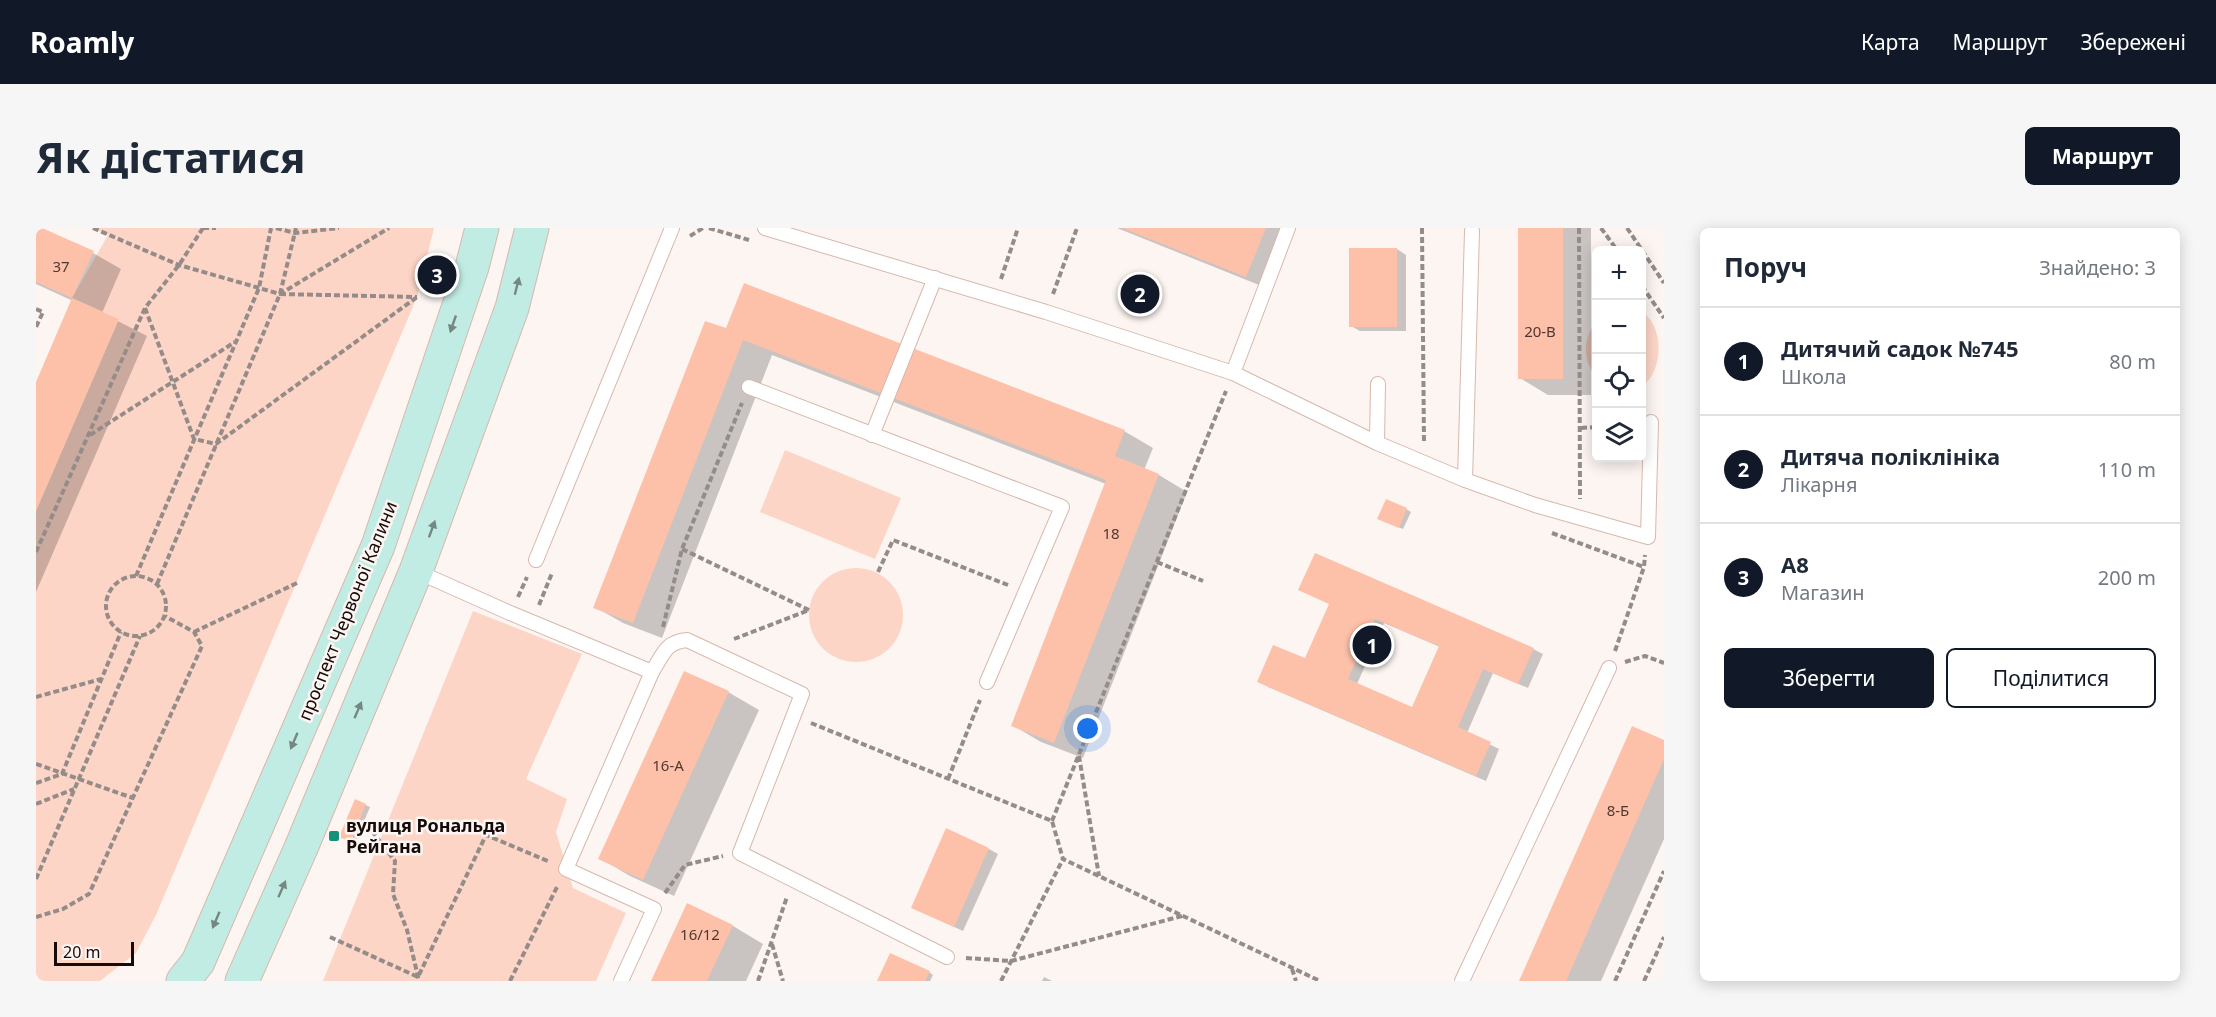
<!DOCTYPE html>
<html lang="uk">
<head>
<meta charset="utf-8">
<style>
	:root { --surface:#fff; --page:#f6f6f7; --text:#1f2937; --muted:#747a83; --line:#e0e1e3; --accent:#111827 }
	body { margin:0; font-family:"Noto Sans",sans-serif; background:var(--page); color:var(--text) }
	.controls { position:absolute; right:18px; top:18px; display:grid; overflow:hidden; border-radius:9px; box-shadow:0 3px 15px #0003 }
	.controls button { width:54px; height:54px; display:grid; place-items:center; padding:0; border:0; border-bottom:2px solid var(--line); background:var(--surface); color:var(--text); font:30px sans-serif }
	.scale { position:absolute; left:18px; bottom:15px; width:80px; box-sizing:border-box; padding-left:6px; border:3px solid #160b08; border-top:0; font-size:16px; line-height:21px; white-space:nowrap; color:#160b08; -webkit-text-stroke:4px #fcf5f2; paint-order:stroke }
	.you { position:absolute; left:1052px; top:501px; width:21px; height:21px; margin:-15px; border:4px solid #fff; border-radius:50%; background:#1a73e8; box-shadow:0 0 0 9px #1a73e833 }
	.badge { display:grid; place-items:center; width:39px; height:39px; border-radius:50%; background:var(--accent); color:#fff; font-size:20px; font-weight:700 }
	.pin { position:absolute; translate:-50% -50%; border:3px solid #fff; box-shadow:0 2px 6px #0006 }
	.list { margin:0; padding:0; list-style:none }
	h2 { display:flex; justify-content:space-between; align-items:center; height:78px; margin:0; padding:0 24px; font-size:26px }
	h2 small { font-size:20px; font-weight:400; color:var(--muted) }
	.list li { display:grid; grid-template-columns:39px 1fr auto; gap:18px; align-items:center; box-sizing:border-box; height:108px; padding:0 24px; border-top:2px solid var(--line) }
	.list b { display:block; font-size:22px; white-space:nowrap }
	.list p { margin:0; font-size:20px; white-space:nowrap; color:var(--muted) }
	.list em { font-size:20px; font-style:normal; color:var(--muted) }
	.actions { display:flex; gap:12px; padding:18px 24px }
	.actions a { flex:1; padding:14px 0; border:2px solid var(--accent); border-radius:9px; text-align:center; font-size:21px; color:var(--accent) }
	.actions .main { background:var(--accent); color:#fff }
	.icon { flex:none; width:33px; height:33px; fill:none; stroke:currentColor; stroke-width:2; stroke-linecap:round; stroke-linejoin:round }
	.map { position:relative; flex:none; width:1628px; height:753px; overflow:hidden; border-radius:9px }
	header { display:flex; align-items:center; gap:36px; box-sizing:border-box; height:84px; padding:0 30px; background:var(--accent); color:#fff }
	header strong { font-size:28px }
	nav { display:flex; gap:33px; margin-inline-start:auto; font-size:21px }
	.intro { display:flex; align-items:center; justify-content:space-between; box-sizing:border-box; height:144px; padding:0 36px }
	h1 { margin:0; font-size:42px }
	.button { padding:15px 27px; border-radius:9px; background:var(--accent); color:#fff; font-size:21px; font-weight:700 }
	main { display:flex; gap:36px; padding:0 36px }
	aside { flex:1; background:var(--surface); border-radius:9px; box-shadow:0 3px 15px #0003 }
	.map>svg:first-child { display:block }
	.green { fill:#fdd5c6 }
	.shadow { fill:#0003; fill-rule:evenodd }
	.building { fill:#fdc1aa; fill-rule:evenodd }
	.lines { fill:none; stroke-linecap:round; stroke-linejoin:round }
	.service-casing { stroke:#d7b8ac; stroke-width:16 }
	.secondary-casing { stroke:#d7b8ac; stroke-width:35 }
	.path { stroke:#958c89; stroke-width:4; stroke-dasharray:6 3; stroke-linecap:butt }
	.service { stroke:#fff; stroke-width:14 }
	.secondary { stroke:#c1ece3; stroke-width:33 }
	.oneway { fill:#748780 }
	.poi-dot { fill:#149279; stroke:#fcf5f2; stroke-width:2 }
	.labels { text-anchor:middle; stroke-width:5; stroke-linejoin:round; paint-order:stroke }
	.number-label { font-size:15px; fill:#503830 }
	.street-label { font-size:18px; fill:#160b08; stroke:#fcf5f2 }
	.poi-label { font-size:18px; font-weight:bold; fill:#160b08; stroke:#fcf5f2; text-anchor:start }
</style>
</head>
<body>
<header>
<strong>Roamly</strong>
<nav><a>Карта</a><a>Маршрут</a><a>Збережені</a></nav>
</header>
<div class="intro"><h1>Як дістатися</h1><a class="button">Маршрут</a></div>
<main>
<div class="map">
<svg width="1628" height="753" viewBox="0 0 1628 753">
	<rect width="100%" height="100%" fill="#fcf5f2"/>
	<g class="green">
		<path d="M57,0H398L381,69L120,687L100,725L64,753H0V283L83,91L36,70L72,7Z"/>
		<path d="M1606,84C1628,97 1628,144 1606,158Z"/>
		<path d="M1560,93V149C1546,130 1547,112 1560,93Z"/>
		<path d="M749,222L865,270L839,331L724,284Z"/>
		<circle cx="820" cy="387" r="47"/>
		<path d="M437,383L546,426L490,551L531,571L520,604L537,660L590,685L560,753H287Z"/>
	</g>
	<g class="shadow">
		<path d="M0,0L57,25L85,41L66,85L111,108L0,364V158L37,73L0,56Z"/>
		<path d="M1081,0H1252L1228,59Z"/>
		<path d="M1483,0H1555V167H1512L1484,150Z"/>
		<path d="M1361,21L1370,27V103H1324L1315,98Z"/>
		<path d="M709,57L1088,203L1117,220L1108,242L1123,247L1151,264L1047,530L1005,514L976,497L1070,256L736,127L626,410L587,395L559,379L691,102Z"/>
		<path d="M1370,281L1375,284L1367,301L1348,293Z"/>
		<path d="M1295,376L1497,421L1507,426L1492,460L1457,445L1431,505L1463,521L1450,553L1232,459L1270,432ZM1348,395L1404,419L1377,481L1321,456Z"/>
		<path d="M649,445L692,464L723,482L638,668L594,648L564,630Z"/>
		<path d="M1628,514V611L1565,753H1484Z"/>
		<path d="M320,573L334,579L319,615L309,611Z"/>
		<path d="M953,621L962,626L927,703L886,684Z"/>
		<path d="M652,677L697,698L727,716L710,753H616Z"/>
		<path d="M893,744L897,747L894,753H844Z"/>
		<path d="M1008,749L1016,753H1006Z"/>
	</g>
	<g class="building">
		<path d="M0,0H6L58,23L36,70L0,54Z"/>
		<path d="M1086,0H1230L1210,49Z"/>
		<rect x="1482" y="0" width="45" height="151"/>
		<rect x="1313" y="20" width="48" height="79"/>
		<path d="M708,55L1089,202L1079,228L1123,246L1018,515L975,498L1070,252L707,112L597,395L557,380L669,93L690,100Z"/>
		<path d="M36,70L83,91L0,283V154Z"/>
		<path d="M1350,271L1371,280L1363,300L1341,291Z"/>
		<path d="M1279,325L1498,420L1482,456L1447,441L1422,499L1455,514L1440,548L1221,454L1237,417L1269,430L1293,376L1262,362ZM1339,391L1403,418L1376,479L1312,451Z"/>
		<path d="M648,443L693,463L607,652L562,631Z"/>
		<path d="M1596,498L1628,512V531L1530,753H1483Z"/>
		<path d="M319,571L330,576L315,614L303,609Z"/>
		<path d="M910,600L953,620L918,699L875,680Z"/>
		<path d="M651,675L697,697L671,753H615Z"/>
		<path d="M854,725L894,743L889,753H841Z"/>
	</g>
	<g class="lines">
		<defs>
			<g id="service">
				<path d="M729,0L1010,84L1197,145L1341,215L1429,252L1499,277L1612,309L1615,194"/>
				<path d="M1197,145L1252,0"/>
				<path d="M713,159L1026,279L951,454"/>
				<path d="M836,207L899,50"/>
				<path d="M1341,215L1342,156"/>
				<path d="M1429,252L1436,3"/>
				<path d="M500,332L636,0"/>
				<path d="M380,343L474,385L616,444L530,641L618,681L585,753"/>
				<path d="M616,444C627,427 629,414 651,412L766,466L704,625L911,729"/>
				<path d="M1426,753L1573,440"/>
			</g>
			<g id="secondary">
				<path d="M147,753L162,734L342,318L436,39L446,0"/>
				<path d="M206,753L265,620L380,343L476,80L496,0"/>
			</g>
		</defs>
		<use href="#service" class="service-casing"/>
		<use href="#secondary" class="secondary-casing"/>
		<g class="path">
			<path d="M57,0L143,37L244,66L353,0"/>
			<path d="M167,0H180"/>
			<path d="M240,0L259,5L303,0"/>
			<path d="M673,0L713,12"/>
			<path d="M1386,0L1388,215"/>
			<path d="M1543,0L1544,271"/>
			<path d="M1565,0L1581,22"/>
			<path d="M1591,0L1628,55"/>
			<path d="M654,8L667,0"/>
			<path d="M965,51L982,0"/>
			<path d="M1606,58L1628,90"/>
			<path d="M244,66L381,69"/>
			<path d="M1017,66L1041,0"/>
			<path d="M109,80L158,211L180,216L381,69"/>
			<path d="M0,81L7,84L0,99"/>
			<path d="M1545,200L1560,199"/>
			<path d="M54,207L199,114"/>
			<path d="M1516,305L1608,339"/>
			<path d="M646,321L773,382"/>
			<path d="M0,324L109,80L143,37L167,0"/>
			<path d="M1121,334L1167,353"/>
			<path d="M842,344L857,312L972,357"/>
			<circle cx="100" cy="378" r="30"/>
			<path d="M100,348L223,60L235,0"/>
			<path d="M121,356L244,66L260,0"/>
			<path d="M482,369L491,349"/>
			<path d="M503,377L516,345"/>
			<path d="M627,399L646,321L706,175"/>
			<path d="M158,404L261,355"/>
			<path d="M698,411L773,382"/>
			<path d="M1579,423L1608,339L1609,327"/>
			<path d="M1589,434L1609,428L1628,435"/>
			<path d="M0,469L65,451"/>
			<path d="M775,495L1016,593L1027,631L1284,753"/>
			<path d="M1043,528L1063,648"/>
			<path d="M0,536L97,570"/>
			<path d="M912,551L944,472"/>
			<path d="M0,555L26,546L85,404"/>
			<path d="M0,576L38,561"/>
			<path d="M1016,593L1190,163"/>
			<path d="M336,603L359,633L357,666L371,702L383,753"/>
			<path d="M0,651L104,408"/>
			<path d="M629,665L649,637L687,628"/>
			<path d="M0,689L27,681L53,666L166,418L158,404L129,388"/>
			<path d="M294,709L382,749L450,607L514,634"/>
			<path d="M736,716L747,753"/>
			<path d="M930,730L975,733L1146,688"/>
			<path d="M1256,741L1260,753"/>
			<path d="M474,753L521,659"/>
			<path d="M722,753L751,669"/>
			<path d="M965,753L1027,631"/>
			<path d="M1579,753L1628,643"/>
			<path d="M1608,753L1628,709"/>
		</g>
		<use href="#service" class="service"/>
		<use href="#secondary" class="secondary"/>
	</g>
	<defs><path id="oneway-solid" d="M-6-.8H1V-3.2L6.5 0L1 3.2V.8H-6Z" transform="scale(1.5)"/></defs>
	<g class="oneway">
		<use href="#oneway-solid" transform="translate(481 58) rotate(-76)"/>
		<use href="#oneway-solid" transform="translate(417 96) rotate(109)"/>
		<use href="#oneway-solid" transform="translate(396 301) rotate(-70)"/>
		<use href="#oneway-solid" transform="translate(322 482) rotate(-67)"/>
		<use href="#oneway-solid" transform="translate(258 513) rotate(113)"/>
		<use href="#oneway-solid" transform="translate(246 661) rotate(-66)"/>
		<use href="#oneway-solid" transform="translate(180 692) rotate(113)"/>
	</g>
	<rect class="poi-dot" x="292" y="602" width="12" height="12" rx="3"/>
	<g class="labels">
		<g class="number-label">
			<text x="25" y="44">37</text>
			<text x="1504" y="109">20-В</text>
			<text x="1075" y="311">18</text>
			<text x="632" y="543">16-А</text>
			<text x="1582" y="588">8-Б</text>
			<text x="664" y="712">16/12</text>
		</g>
		<g class="street-label">
			<text transform="translate(312 383) rotate(-68)" y="6">проспект Червоної Калини</text>
		</g>
		<g class="poi-label">
			<text x="310" y="604">вулиця Рональда<tspan x="310" dy="21">Рейгана</tspan></text>
		</g>
	</g>
</svg>
<div class="controls">
<button>+</button>
<button>−</button>
<button><svg class="icon" aria-label="locate" viewBox="0 0 24 24"><circle cx="12" cy="12" r="6"/><path d="M12 2v4M12 18v4M2 12h4M18 12h4"/></svg></button>
<button><svg class="icon" aria-label="layers" viewBox="0 0 24 24"><path d="M12 4l9 5-9 5-9-5zM3 14l9 5 9-5"/></svg></button>
</div>
<div class="scale">20 m</div>
<div class="you"></div>
<div class="pin badge" style="left:1336px;top:417px">1</div>
<div class="pin badge" style="left:1104px;top:66px">2</div>
<div class="pin badge" style="left:401px;top:47px">3</div>
</div>
<aside>
<h2>Поруч<small>Знайдено: 3</small></h2>
<ul class="list">
<li><span class="badge">1</span><div><b>Дитячий садок №745</b><p>Школа</p></div><em>80 m</em></li>
<li><span class="badge">2</span><div><b>Дитяча поліклініка</b><p>Лікарня</p></div><em>110 m</em></li>
<li><span class="badge">3</span><div><b>А8</b><p>Магазин</p></div><em>200 m</em></li>
</ul>
<div class="actions"><a class="main">Зберегти</a><a>Поділитися</a></div>
</aside>
</main>
</body>
</html>
